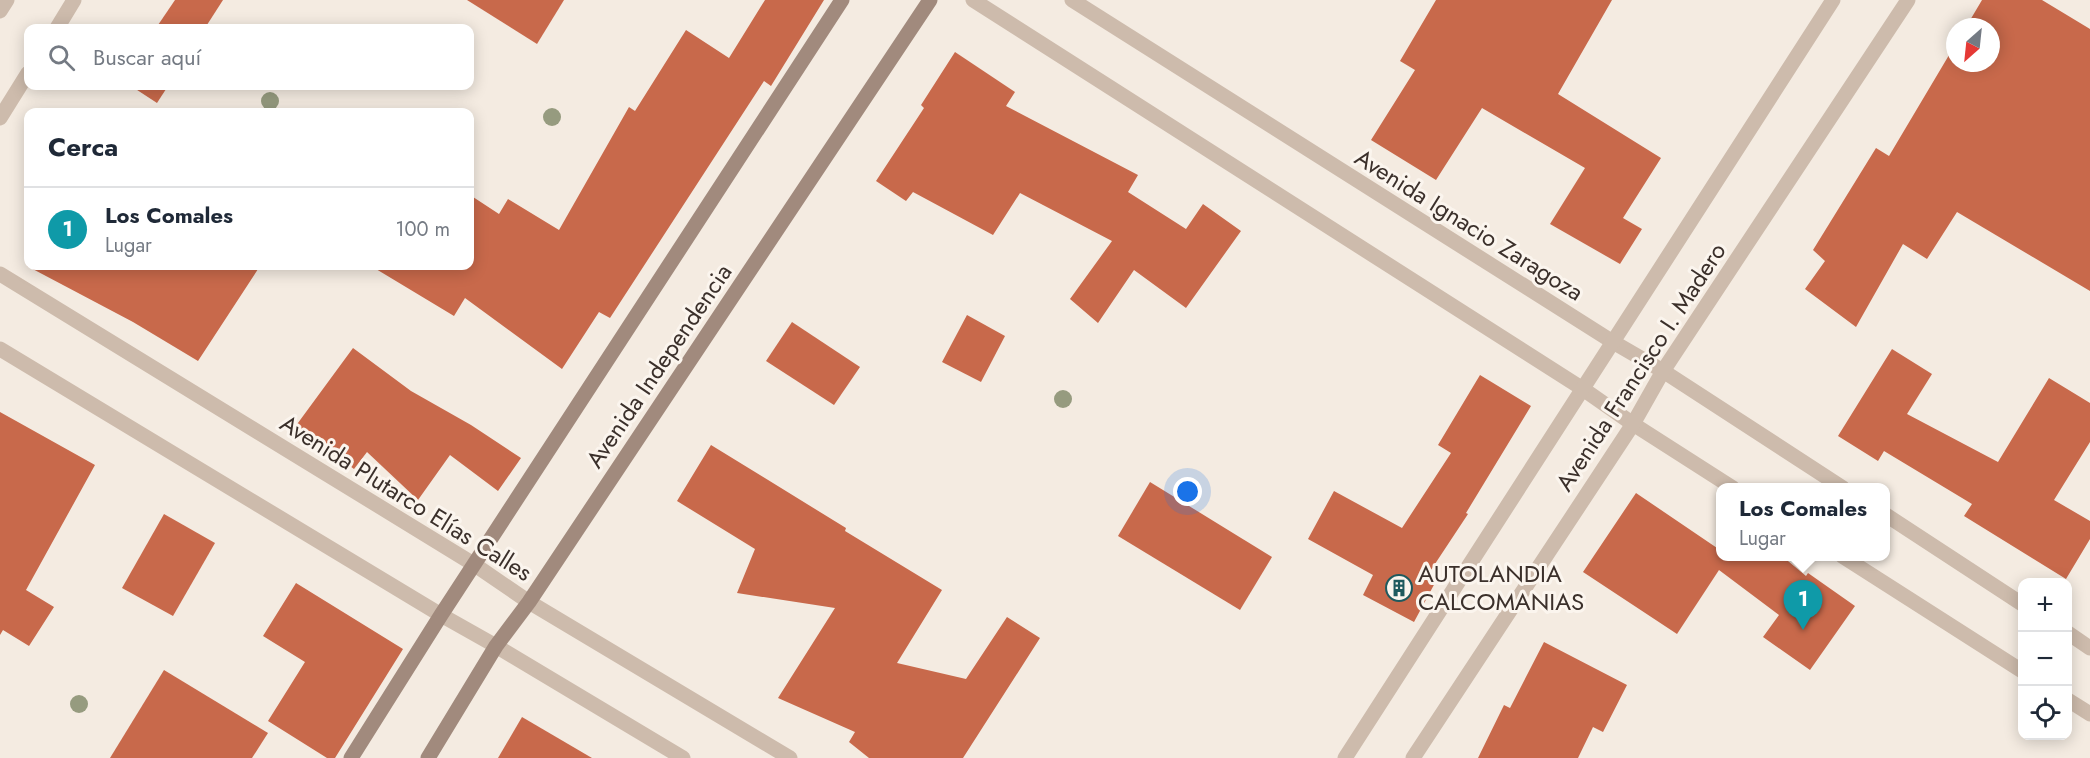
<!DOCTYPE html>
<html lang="es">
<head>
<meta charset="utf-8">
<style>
	:root { --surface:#fff; --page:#f6f6f7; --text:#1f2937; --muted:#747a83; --line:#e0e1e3; --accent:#1f5a5e }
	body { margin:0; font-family:Jost,sans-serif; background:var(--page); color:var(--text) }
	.controls { position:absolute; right:18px; bottom:18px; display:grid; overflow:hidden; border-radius:12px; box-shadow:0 3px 15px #0003 }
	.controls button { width:54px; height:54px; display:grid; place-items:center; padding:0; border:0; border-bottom:2px solid var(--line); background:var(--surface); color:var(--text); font:30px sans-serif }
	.compass { position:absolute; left:1946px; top:18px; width:54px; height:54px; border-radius:50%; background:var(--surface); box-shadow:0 3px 15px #0003; rotate:207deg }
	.you { position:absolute; left:1188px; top:492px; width:21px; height:21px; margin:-15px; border:4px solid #fff; border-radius:50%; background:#1a73e8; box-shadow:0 0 0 9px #1a73e833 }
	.badge { display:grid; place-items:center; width:39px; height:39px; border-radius:50%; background:var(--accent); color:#fff; font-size:20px; font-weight:700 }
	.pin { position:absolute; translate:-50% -50px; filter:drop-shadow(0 2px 3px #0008) }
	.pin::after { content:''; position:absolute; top:32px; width:21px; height:18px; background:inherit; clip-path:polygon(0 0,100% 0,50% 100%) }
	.popup { position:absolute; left:1716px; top:483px; width:174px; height:78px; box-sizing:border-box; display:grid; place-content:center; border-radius:12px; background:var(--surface); filter:drop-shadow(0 2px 4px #0005); font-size:20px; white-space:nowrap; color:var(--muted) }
	.popup b { font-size:22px; color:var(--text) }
	.popup::after { content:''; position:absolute; left:50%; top:100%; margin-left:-12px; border:12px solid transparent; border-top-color:var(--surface) }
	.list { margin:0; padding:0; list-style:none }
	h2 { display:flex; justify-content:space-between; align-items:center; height:78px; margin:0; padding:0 24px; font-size:26px }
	h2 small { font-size:20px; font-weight:400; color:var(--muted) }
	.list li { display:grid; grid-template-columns:39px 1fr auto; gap:18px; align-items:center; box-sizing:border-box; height:84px; padding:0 24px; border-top:2px solid var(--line) }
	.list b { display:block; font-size:22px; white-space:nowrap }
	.list p { margin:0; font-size:20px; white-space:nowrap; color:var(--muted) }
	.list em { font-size:20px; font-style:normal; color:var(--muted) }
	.icon { flex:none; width:33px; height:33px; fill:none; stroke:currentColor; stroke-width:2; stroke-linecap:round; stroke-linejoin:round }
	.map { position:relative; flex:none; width:2090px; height:758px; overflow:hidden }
	.search { position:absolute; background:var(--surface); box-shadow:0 3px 15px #0003; left:24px; top:24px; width:450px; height:66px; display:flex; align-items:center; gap:15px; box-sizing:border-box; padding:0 21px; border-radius:12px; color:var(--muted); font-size:22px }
	.panel { position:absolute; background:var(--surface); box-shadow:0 3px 15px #0003; left:24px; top:108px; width:450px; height:162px; border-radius:12px }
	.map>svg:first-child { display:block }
	.building { fill:#c8694b }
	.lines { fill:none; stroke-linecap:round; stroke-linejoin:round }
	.minor { stroke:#cdbbac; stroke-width:15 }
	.tertiary { stroke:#cdbbac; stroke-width:15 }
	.secondary { stroke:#a18a7d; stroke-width:15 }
	.tree { fill:#969b7f }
	.labels { text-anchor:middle; stroke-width:6; stroke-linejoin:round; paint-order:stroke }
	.street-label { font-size:24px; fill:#3b302b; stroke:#fbf5ee }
	.poi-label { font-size:24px; fill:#3b302b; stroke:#fbf5ee; text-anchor:start }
</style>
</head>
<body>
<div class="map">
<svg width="2090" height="758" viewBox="0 0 2090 758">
	<rect width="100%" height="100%" fill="#f4ebe1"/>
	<g class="building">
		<path d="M175,0H223L205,28H156Z"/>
		<path d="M467,0H564L537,44Z"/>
		<path d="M765,0H824L771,86L764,81L610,318L599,312L562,369L465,298L454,316L371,266H470V195L499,214L508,199L559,230L629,107L635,111L686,30L729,58Z"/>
		<path d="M1436,0H1612L1558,94L1661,158L1623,218L1642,229L1620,264L1550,224L1585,168L1482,108L1436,180L1371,140L1415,70L1400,61Z"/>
		<path d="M1982,0H2042L2090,29V291L1957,212L1927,259L1903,244L1856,327L1805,289L1825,261L1813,250L1876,148L1889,156L1955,45V63H1991V27H1966Z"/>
		<path d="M955,52L1015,92L1006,106L1138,175L1128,192L1186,229L1203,204L1241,231L1186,308L1134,270L1098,323L1070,299L1112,241L1020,193L993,235L913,192L906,201L876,181L924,108L921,105Z"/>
		<path d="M131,86H168L157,103Z"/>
		<path d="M27,266H260L198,361L133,322Z"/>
		<path d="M967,315L1005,336L981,382L942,362Z"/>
		<path d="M792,322L860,367L834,405L766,361Z"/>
		<path d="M353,348L411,391L471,425L521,458L498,491L450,455L418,500L367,452L354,469L295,427Z"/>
		<path d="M1892,349L1932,374L1907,414L1998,462L2049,378L2090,403V442L2054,500L2090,521V539L2066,579L1964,516L1972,504L1884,451L1878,461L1838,436Z"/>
		<path d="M1480,375L1531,406L1466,513L1468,514L1427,576L1436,581L1414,622L1363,595L1373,575L1308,539L1334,491L1402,528L1451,453L1438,445Z"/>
		<path d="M0,412L95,465L26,590L54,607L29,646L3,630L0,635Z"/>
		<path d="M711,445L846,528L845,531L942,590L897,663L966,679L1007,617L1040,638L963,758H869L849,742L855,732L778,698L835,608L737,593L755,549L677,501Z"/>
		<path d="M1150,482L1272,557L1240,610L1118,536Z"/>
		<path d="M1636,493L1720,550V556H1782L1806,576L1808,573L1855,606L1810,670L1763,637L1779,615L1719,570L1677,634L1583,572Z"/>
		<path d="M164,514L215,543L173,616L122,588Z"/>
		<path d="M296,583L403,649L335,758H327L268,721L305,662L263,636Z"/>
		<path d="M1544,642L1627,685L1603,732L1593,727L1578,758H1478L1504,705L1510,708Z"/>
		<path d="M164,670L268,733L252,758H110Z"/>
		<path d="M522,717L592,758H498Z"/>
	</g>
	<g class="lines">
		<g class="minor">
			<path d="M973,0L1583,389L1633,424L1733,488"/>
			<path d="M1072,0L1613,342L1663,371L1843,488"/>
			<path d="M0,274L475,565L529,602L790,758"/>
			<path d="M0,349L441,615L496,646L683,758"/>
			<path d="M1886,515L2022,604"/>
			<path d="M1842,556L2022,671"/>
			<path d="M2068,633L2090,648"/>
			<path d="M2068,700L2090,714"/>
			<path d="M1345,758L1833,0"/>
			<path d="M1413,758L1633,424L1663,371L1908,0"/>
		</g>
		<g class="tertiary">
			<path d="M0,11L7,0"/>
			<path d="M57,28L74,0"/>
			<path d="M0,118L28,73"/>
		</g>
		<g class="secondary">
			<path d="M351,758L441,615L842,0"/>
			<path d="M428,758L496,646L529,602L930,0"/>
		</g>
	</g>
	<g class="tree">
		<circle cx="270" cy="101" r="9"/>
		<circle cx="552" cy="117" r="9"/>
		<circle cx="1063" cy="399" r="9"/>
		<circle cx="79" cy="704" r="9"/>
	</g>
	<defs>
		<symbol id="building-ring" viewBox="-11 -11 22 22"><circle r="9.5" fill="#fbf5ee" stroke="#1f5a5e" stroke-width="1.5"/><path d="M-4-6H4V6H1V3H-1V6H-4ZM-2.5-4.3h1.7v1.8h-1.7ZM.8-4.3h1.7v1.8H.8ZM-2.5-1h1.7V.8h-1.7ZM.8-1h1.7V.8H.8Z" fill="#1f5a5e"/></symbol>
	</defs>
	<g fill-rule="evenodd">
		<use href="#building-ring" x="1384" y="573" width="30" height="30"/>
	</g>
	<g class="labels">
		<g class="street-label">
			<text transform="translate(1469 225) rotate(32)" y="8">Avenida Ignacio Zaragoza</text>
			<text transform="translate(659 366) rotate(-56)" y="8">Avenida Independencia</text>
			<text transform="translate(1641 367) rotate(-57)" y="8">Avenida Francisco I. Madero</text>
			<text transform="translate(406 498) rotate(32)" y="8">Avenida Plutarco Elías Calles</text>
		</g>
		<g class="poi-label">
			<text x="1418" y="582">AUTOLANDIA<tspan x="1418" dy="28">CALCOMANIAS</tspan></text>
		</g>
	</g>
</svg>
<div class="controls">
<button>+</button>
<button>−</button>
<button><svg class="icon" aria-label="locate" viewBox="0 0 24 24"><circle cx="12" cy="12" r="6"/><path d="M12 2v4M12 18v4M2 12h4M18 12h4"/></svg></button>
</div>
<svg class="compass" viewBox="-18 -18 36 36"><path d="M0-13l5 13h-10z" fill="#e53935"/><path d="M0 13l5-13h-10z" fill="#747a83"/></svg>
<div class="you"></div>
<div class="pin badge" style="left:1803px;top:630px;background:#0f9aa8">1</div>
<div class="popup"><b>Los Comales</b>Lugar</div>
<div class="search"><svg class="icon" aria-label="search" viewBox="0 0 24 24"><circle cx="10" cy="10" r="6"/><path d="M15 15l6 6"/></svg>Buscar aquí</div>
<section class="panel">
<h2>Cerca<small></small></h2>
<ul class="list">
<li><span class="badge" style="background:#0f9aa8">1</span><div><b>Los Comales</b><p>Lugar</p></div><em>100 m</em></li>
</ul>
</section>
</div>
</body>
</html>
